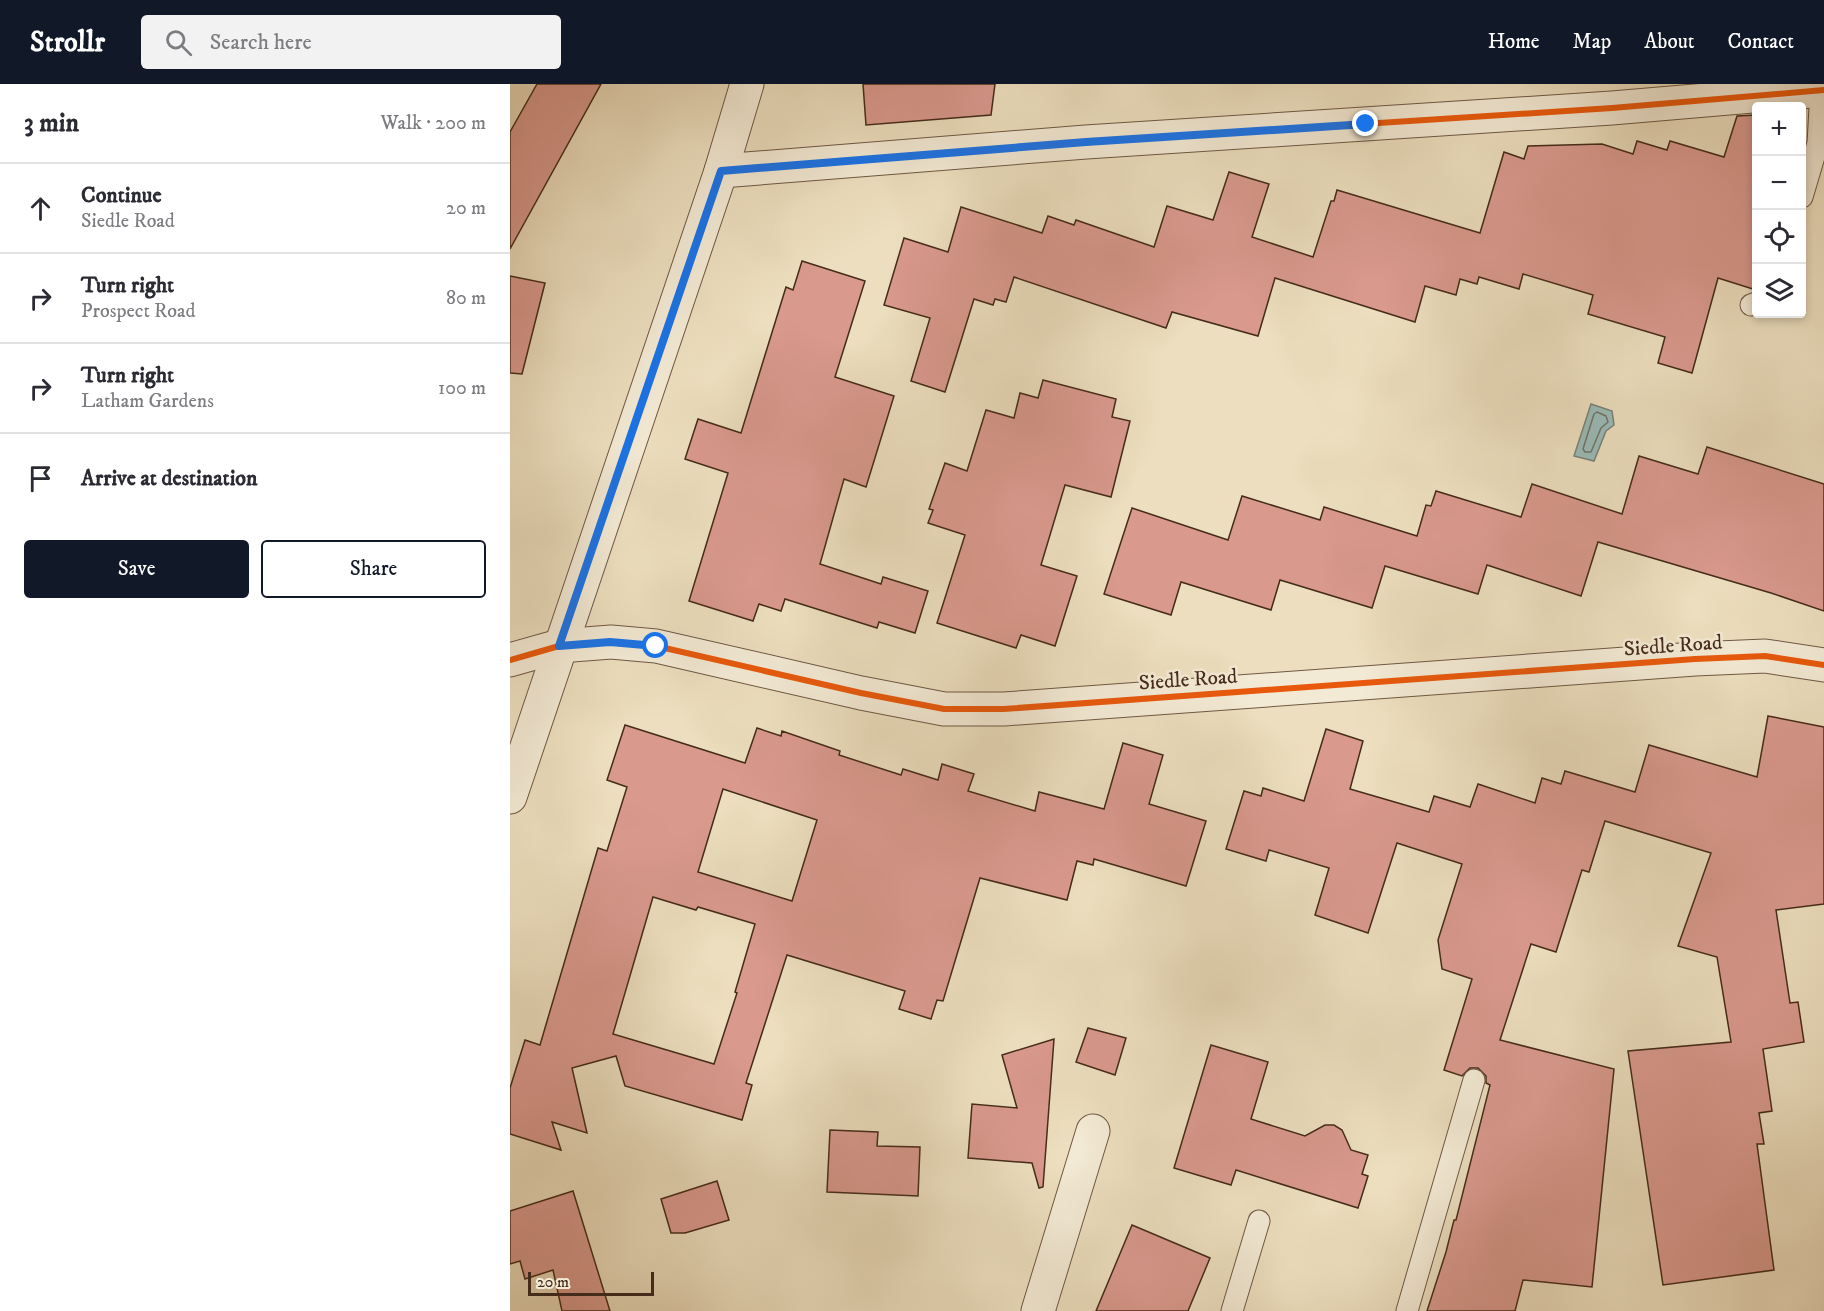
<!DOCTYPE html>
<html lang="en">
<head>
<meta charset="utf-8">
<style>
	:root { --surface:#fff; --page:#f2f2f3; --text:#2b2b33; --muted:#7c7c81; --line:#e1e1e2; --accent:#111827 }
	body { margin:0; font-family:"IM FELL DW Pica",serif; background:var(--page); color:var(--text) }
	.controls { position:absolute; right:18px; top:18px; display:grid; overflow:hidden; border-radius:6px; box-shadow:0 3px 9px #0003 }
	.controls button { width:54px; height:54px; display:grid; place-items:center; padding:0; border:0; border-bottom:2px solid var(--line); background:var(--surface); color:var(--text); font:30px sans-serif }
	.scale { position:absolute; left:18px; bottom:15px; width:126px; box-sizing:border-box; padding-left:6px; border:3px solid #452b1a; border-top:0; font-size:16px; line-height:21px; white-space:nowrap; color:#452b1a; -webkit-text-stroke:4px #f3ead5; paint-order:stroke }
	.stop { position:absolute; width:18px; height:18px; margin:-14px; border:4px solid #1a73e8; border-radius:50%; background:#fff }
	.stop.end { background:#1a73e8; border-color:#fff; box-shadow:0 2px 6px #0008 }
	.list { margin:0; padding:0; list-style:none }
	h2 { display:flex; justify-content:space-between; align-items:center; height:78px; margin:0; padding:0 24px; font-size:26px }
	h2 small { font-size:20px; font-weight:400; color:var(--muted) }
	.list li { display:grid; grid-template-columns:39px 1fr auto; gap:18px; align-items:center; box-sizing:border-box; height:90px; padding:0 24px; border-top:2px solid var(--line) }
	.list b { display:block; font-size:22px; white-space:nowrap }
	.list p { margin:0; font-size:20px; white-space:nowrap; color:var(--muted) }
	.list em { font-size:20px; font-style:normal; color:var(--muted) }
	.actions { display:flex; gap:12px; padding:18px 24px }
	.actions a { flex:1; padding:14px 0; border:2px solid var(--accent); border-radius:6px; text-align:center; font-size:21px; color:var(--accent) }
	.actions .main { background:var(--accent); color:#fff }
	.icon { flex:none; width:33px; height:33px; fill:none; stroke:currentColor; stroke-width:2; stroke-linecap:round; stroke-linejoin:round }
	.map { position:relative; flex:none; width:1314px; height:1227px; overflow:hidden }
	header { display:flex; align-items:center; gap:36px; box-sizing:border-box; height:84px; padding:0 30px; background:var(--accent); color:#fff }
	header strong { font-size:28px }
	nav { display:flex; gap:33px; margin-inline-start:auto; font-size:21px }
	.search { width:420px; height:54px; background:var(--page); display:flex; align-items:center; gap:15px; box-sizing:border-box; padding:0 21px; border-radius:6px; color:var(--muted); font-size:22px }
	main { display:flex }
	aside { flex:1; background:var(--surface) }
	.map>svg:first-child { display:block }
	.water { fill:#9abbb8; stroke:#788179; stroke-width:1.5 }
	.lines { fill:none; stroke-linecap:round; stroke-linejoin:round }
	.shore { stroke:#707369; stroke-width:1.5 }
	.building { fill:#d9998d; stroke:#452b1a; stroke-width:1.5; fill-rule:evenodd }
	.service-casing { stroke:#6f5843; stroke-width:23 }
	.minor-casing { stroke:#6f5843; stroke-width:35 }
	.service { stroke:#f3ead5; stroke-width:21 }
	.minor { stroke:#f3ead5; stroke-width:33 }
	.cycleway-casing { stroke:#f3ead5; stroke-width:10 }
	.cycleway { stroke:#e8590c; stroke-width:6 }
	.route { stroke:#1a73e8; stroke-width:8 }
	.labels { text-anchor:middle; stroke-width:5; stroke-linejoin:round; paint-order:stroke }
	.street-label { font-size:21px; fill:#452b1a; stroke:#f3ead5 }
</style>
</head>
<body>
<header>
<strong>Strollr</strong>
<div class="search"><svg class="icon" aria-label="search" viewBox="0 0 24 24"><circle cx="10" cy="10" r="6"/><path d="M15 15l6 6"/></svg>Search here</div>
<nav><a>Home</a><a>Map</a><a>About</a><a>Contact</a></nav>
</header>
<main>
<aside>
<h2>3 min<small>Walk · 200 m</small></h2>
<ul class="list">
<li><svg class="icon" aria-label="ahead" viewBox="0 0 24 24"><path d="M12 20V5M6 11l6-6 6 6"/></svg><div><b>Continue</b><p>Siedle Road</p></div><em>20 m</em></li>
<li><svg class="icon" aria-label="right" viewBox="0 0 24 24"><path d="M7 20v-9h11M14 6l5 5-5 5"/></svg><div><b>Turn right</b><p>Prospect Road</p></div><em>80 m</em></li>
<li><svg class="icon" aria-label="right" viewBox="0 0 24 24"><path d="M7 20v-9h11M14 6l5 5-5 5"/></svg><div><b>Turn right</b><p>Latham Gardens</p></div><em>100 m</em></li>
<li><svg class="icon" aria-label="arrive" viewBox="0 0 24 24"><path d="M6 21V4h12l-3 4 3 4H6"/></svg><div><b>Arrive at destination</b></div></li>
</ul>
<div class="actions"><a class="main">Save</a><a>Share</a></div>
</aside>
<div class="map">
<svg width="1314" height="1227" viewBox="0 0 1314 1227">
	<rect width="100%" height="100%" fill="#ecdebe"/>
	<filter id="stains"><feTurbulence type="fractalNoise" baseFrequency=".00333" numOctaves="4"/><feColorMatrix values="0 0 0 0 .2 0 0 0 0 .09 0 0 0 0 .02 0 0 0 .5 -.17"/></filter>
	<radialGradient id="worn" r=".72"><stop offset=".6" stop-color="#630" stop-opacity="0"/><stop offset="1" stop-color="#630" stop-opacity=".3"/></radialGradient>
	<path class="water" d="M1081,320L1102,327L1104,341L1096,347L1084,377L1064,372Z"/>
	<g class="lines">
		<path class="shore" d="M1087,328L1096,332L1098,338L1091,344L1081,368H1075L1073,365L1084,330Z"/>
	</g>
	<g class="building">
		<path d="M27,0H91L0,165V48Z"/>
		<path d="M353,0H485L481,31L356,41Z"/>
		<path d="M1246,31V206L1208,194L1182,289L1148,279L1155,253L1078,230L1083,211L1013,190L1009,205L969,193L967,200L950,195L946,211L915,202L905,238L765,194L748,252L662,228L656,244L504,193L496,218L485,215L483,221L464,215L435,308L401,297L420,234L374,221L394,154L438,168L451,123L532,149L538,132L564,141L566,136L644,163L657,122L703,136L719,88L759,100L742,153L803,173L821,117H824L827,106L970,149L994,68L1014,75L1018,62L1092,60L1123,70L1127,57L1157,66L1160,57L1214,73L1227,32Z"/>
		<path d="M292,177L355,197L325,293L384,312L356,403L334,395L310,480L371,500L373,493L418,507L405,549L369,538L367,544L275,515L271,527L249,520L243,537L179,517L218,389L175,375L188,335L231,349L276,203L283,206Z"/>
		<path d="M0,192L35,199L12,290L0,289Z"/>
		<path d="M533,296L606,315L602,333L620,337L601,413L555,401L531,481L567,492L545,562L511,551L506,564L427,539L455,451L418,439L423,426L419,425L435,379L457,387L476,326L504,334L510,309L528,314Z"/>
		<path d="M1197,363L1314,400V527L1261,509L1088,458L1071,512L977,481L968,510L875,482L862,524L770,496L761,526L671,498L661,531L594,510L622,424L718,456L732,412L810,436L814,423L907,452L916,421L921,422L926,407L1011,433L1022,400L1112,430L1129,372L1188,390Z"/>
		<path d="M1258,632L1314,643V820L1266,826L1280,919L1288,918L1294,958L1253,965L1262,1027L1249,1029L1254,1060H1247L1264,1186L1153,1201L1118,967L1221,958L1207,873L1168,862L1201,769L1095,737L1079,788L1072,786L1046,868L1021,860L990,956L1104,985L1082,1203L1013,1196L1005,1227H917L936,1168L944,1136H946L980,1001L976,999V992L968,984H960L952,992L934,986L962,895L932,885L928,856L952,780L887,759L858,849L805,831L819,784L759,766L756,777L716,765L734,707L751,712L753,704L794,717L816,645L853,657L840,705L919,728L924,712L960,723L968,700L1025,719L1032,694L1051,700L1055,687L1125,708L1139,661L1247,693Z"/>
		<path d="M115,641L235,679L247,644L271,652L272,647L330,667L329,671L391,691L393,685L428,696L432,680L464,690L458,707L525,727L529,708L594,725L613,659L653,671L639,720L696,737L676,802L584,775L583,781L567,777L557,816L470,794L433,917L427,916L421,935L389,925L395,907L277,871L236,999L242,1001L232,1036L115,1002L106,972L62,984L77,1049L42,1038L51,1066L0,1050V1004L15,956L30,961L88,764L97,767L117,703L97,696ZM213,705L307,736L282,817L188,788ZM143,813L186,826L188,823L245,840L225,908L227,909L204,980L103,950Z"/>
		<path d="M578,944L616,954L605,991L566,978Z"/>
		<path d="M544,955L533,1103L529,1104L522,1079L458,1074L462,1020L507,1024L492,971Z"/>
		<path d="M701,961L758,978L741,1035L795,1052L815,1041H824L832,1046L841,1066L858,1071L852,1090L858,1092L848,1124L726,1086L721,1101L664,1084Z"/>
		<path d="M320,1046L368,1048L367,1062L410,1063L408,1112L317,1108Z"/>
		<path d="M207,1097L219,1136L175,1149H161L151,1115Z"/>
		<path d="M63,1107L100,1227H52L43,1186L15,1195L10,1177L0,1180V1127Z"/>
		<path d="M622,1141L700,1174L678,1227H586Z"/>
	</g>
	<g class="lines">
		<defs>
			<g id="service">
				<path d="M1292,113L1308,59L1311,6"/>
				<path d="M1241,221L1246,219"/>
				<path d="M722,1227L749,1137"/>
				<path d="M897,1227L964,996"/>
			</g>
			<g id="minor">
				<path d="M211,87L576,58L1102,24L1314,6"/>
				<path d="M0,576L49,562L101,558L146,562L351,609L434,625H494L1185,575L1255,572L1314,581"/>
				<path d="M0,713L211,87L237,0"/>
				<path d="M528,1227L583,1047"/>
			</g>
		</defs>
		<use href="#service" class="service-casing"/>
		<use href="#minor" class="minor-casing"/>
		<use href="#service" class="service"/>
		<use href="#minor" class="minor"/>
		<defs>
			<g id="cycleway">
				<path d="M211,87L576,58L1102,24L1314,6"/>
				<path d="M0,576L49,562L101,558L146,562L351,609L434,625H494L1185,575L1255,572L1314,581"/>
			</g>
		</defs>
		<use href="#cycleway" class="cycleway-casing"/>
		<use href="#cycleway" class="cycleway"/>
	</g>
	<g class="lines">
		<path class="route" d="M146,562L100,558L49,562L211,87L576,58L856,40"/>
	</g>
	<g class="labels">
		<g class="street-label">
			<text transform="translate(1163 561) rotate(-4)" y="7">Siedle Road</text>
			<text transform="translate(678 595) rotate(-4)" y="7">Siedle Road</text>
		</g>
	</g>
	<rect width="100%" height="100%" filter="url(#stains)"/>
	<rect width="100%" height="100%" fill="url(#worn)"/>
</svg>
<div class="controls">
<button>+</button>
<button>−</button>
<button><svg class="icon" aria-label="locate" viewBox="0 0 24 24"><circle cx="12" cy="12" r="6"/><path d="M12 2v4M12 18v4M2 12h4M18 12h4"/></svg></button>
<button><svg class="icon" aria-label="layers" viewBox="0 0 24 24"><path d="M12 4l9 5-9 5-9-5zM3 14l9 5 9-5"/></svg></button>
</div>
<div class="scale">20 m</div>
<div class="stop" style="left:146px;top:562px"></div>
<div class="stop end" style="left:856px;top:40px"></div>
</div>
</main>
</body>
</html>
